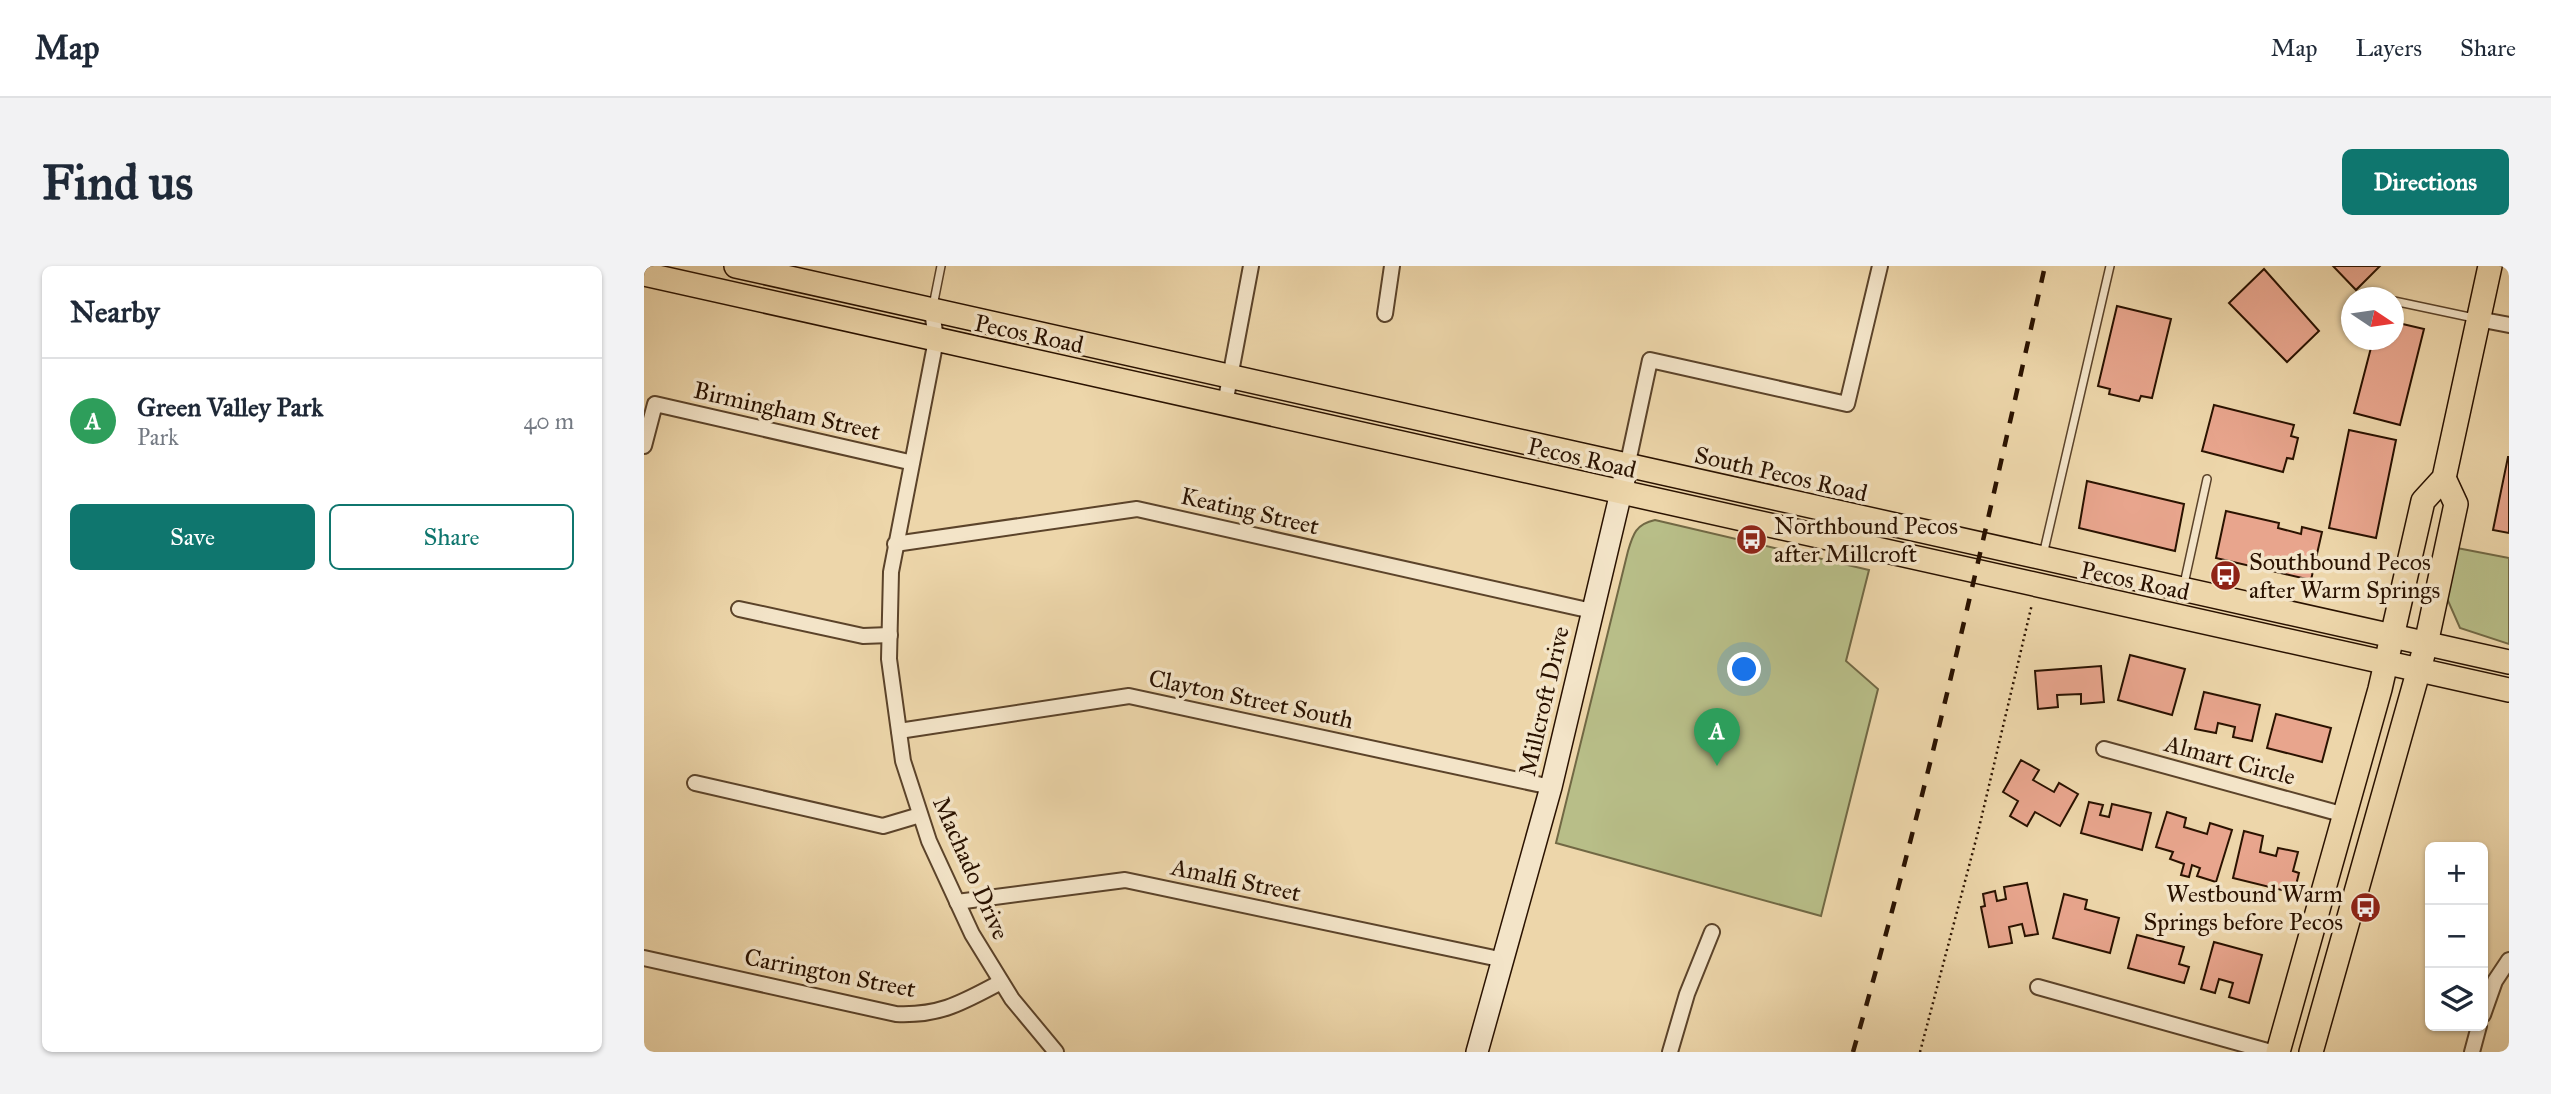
<!DOCTYPE html>
<html lang="en">
<head>
<meta charset="utf-8">
<style>
	:root { --surface:#fff; --page:#f2f2f3; --text:#1f2937; --muted:#747a83; --line:#e0e1e3; --accent:#0f766e }
	body { margin:0; font-family:"IM FELL Great Primer",serif; background:var(--page); color:var(--text) }
	.controls { position:absolute; right:21px; bottom:21px; display:grid; overflow:hidden; border-radius:10px; box-shadow:0 2px 5px #0004 }
	.controls button { width:63px; height:63px; display:grid; place-items:center; padding:0; border:0; border-bottom:2px solid var(--line); background:var(--surface); color:var(--text); font:35px sans-serif }
	.compass { position:absolute; left:1697px; top:21px; width:63px; height:63px; border-radius:50%; background:var(--surface); box-shadow:0 2px 5px #0004; rotate:103deg }
	.you { position:absolute; left:1101px; top:404px; width:24px; height:24px; margin:-18px; border:5px solid #fff; border-radius:50%; background:#1a73e8; box-shadow:0 0 0 10px #1a73e833 }
	.badge { display:grid; place-items:center; width:46px; height:46px; border-radius:50%; background:var(--accent); color:#fff; font-size:23px; font-weight:700 }
	.pin { position:absolute; translate:-50% -58px; filter:drop-shadow(0 2px 4px #0008) }
	.pin::after { content:''; position:absolute; top:37px; width:24px; height:21px; background:inherit; clip-path:polygon(0 0,100% 0,50% 100%) }
	.list { margin:0; padding:0; list-style:none }
	h2 { display:flex; justify-content:space-between; align-items:center; height:91px; margin:0; padding:0 28px; font-size:30px }
	h2 small { font-size:23px; font-weight:400; color:var(--muted) }
	.list li { display:grid; grid-template-columns:46px 1fr auto; gap:21px; align-items:center; box-sizing:border-box; height:126px; padding:0 28px; border-top:2px solid var(--line) }
	.list b { display:block; font-size:26px; white-space:nowrap }
	.list p { margin:0; font-size:23px; white-space:nowrap; color:var(--muted) }
	.list em { font-size:23px; font-style:normal; color:var(--muted) }
	.actions { display:flex; gap:14px; padding:21px 28px }
	.actions a { flex:1; padding:16px 0; border:2px solid var(--accent); border-radius:10px; text-align:center; font-size:24px; color:var(--accent) }
	.actions .main { background:var(--accent); color:#fff }
	.icon { flex:none; width:38px; height:38px; fill:none; stroke:currentColor; stroke-width:2; stroke-linecap:round; stroke-linejoin:round }
	.map { position:relative; flex:none; width:1865px; height:786px; overflow:hidden; border-radius:10px }
	header { display:flex; align-items:center; gap:42px; box-sizing:border-box; height:98px; padding:0 35px; background:var(--surface); border-bottom:2px solid var(--line) }
	header strong { font-size:33px }
	nav { display:flex; gap:38px; margin-inline-start:auto; font-size:24px }
	.intro { display:flex; align-items:center; justify-content:space-between; box-sizing:border-box; height:168px; padding:0 42px }
	h1 { margin:0; font-size:49px }
	.button { padding:18px 32px; border-radius:10px; background:var(--accent); color:#fff; font-size:24px; font-weight:700 }
	main { display:flex; gap:42px; padding:0 42px }
	aside { flex:1; background:var(--surface); border-radius:10px; box-shadow:0 2px 5px #0004 }
	.map>svg:first-child { display:block }
	.green { fill:#b8be88; stroke:#716844; stroke-width:2 }
	.building { fill:#e8a58d; stroke:#2a1200; stroke-width:2 }
	.lines { fill:none; stroke-linecap:round; stroke-linejoin:round }
	.lane-casing { stroke:#5b432a; stroke-width:10 }
	.street-casing { stroke:#5b432a; stroke-width:18 }
	.secondary-casing { stroke:#2a1200; stroke-width:24 }
	.primary-casing { stroke:#2a1200; stroke-width:26 }
	.path { stroke:#2a1200; stroke-width:2.5; stroke-dasharray:2 3.5; stroke-linecap:butt }
	.lane { stroke:#f3e4c8; stroke-width:7 }
	.street { stroke:#f3e4c8; stroke-width:14 }
	.secondary { stroke:#f3e4c8; stroke-width:21 }
	.primary { stroke:#edd6aa; stroke-width:23 }
	.rail { stroke:#2a1200; stroke-width:4.5; stroke-dasharray:12 12; stroke-linecap:butt }
	.labels { text-anchor:middle; stroke-width:7; stroke-linejoin:round; paint-order:stroke }
	.street-label { font-size:24px; fill:#2a1200; stroke:#f3e4c8 }
	.poi-label { font-size:24px; fill:#2a1200; stroke:#f3e4c8; text-anchor:start }
</style>
</head>
<body>
<header>
<strong>Map</strong>
<nav><a>Map</a><a>Layers</a><a>Share</a></nav>
</header>
<div class="intro"><h1>Find us</h1><a class="button">Directions</a></div>
<main>
<aside>
<h2>Nearby<small></small></h2>
<ul class="list">
<li><span class="badge" style="background:#2e9e5b">A</span><div><b>Green Valley Park</b><p>Park</p></div><em>40 m</em></li>
</ul>
<div class="actions"><a class="main">Save</a><a>Share</a></div>
</aside>
<div class="map">
<svg width="1865" height="786" viewBox="0 0 1865 786">
	<rect width="100%" height="100%" fill="#edd6aa"/>
	<filter id="stains"><feTurbulence type="fractalNoise" baseFrequency=".00286" numOctaves="4"/><feColorMatrix values="0 0 0 0 .2 0 0 0 0 .09 0 0 0 0 .02 0 0 0 .5 -.17"/></filter>
	<radialGradient id="worn" r=".72"><stop offset=".6" stop-color="#630" stop-opacity="0"/><stop offset="1" stop-color="#630" stop-opacity=".3"/></radialGradient>
	<g class="green">
		<path d="M1011,254L1225,304L1202,395L1234,423L1177,650L912,577L984,285C989,268 992,258 1011,254Z"/>
		<path d="M1813,282L1865,292V378L1816,362L1801,328Z"/>
	</g>
	<g class="building">
		<path d="M1689,0H1736L1712,24Z"/>
		<path d="M1620,3L1675,65L1643,96L1585,37Z"/>
		<path d="M1473,40L1527,53L1508,132L1497,130L1495,135L1465,128L1466,123L1454,120Z"/>
		<path d="M1750,56L1780,63L1756,159L1710,147L1729,74H1750Z"/>
		<path d="M1570,139L1650,159L1647,170L1654,172L1649,193L1643,192L1639,206L1558,185Z"/>
		<path d="M1705,164L1752,174L1732,272L1685,262Z"/>
		<path d="M1864,191H1865V267L1849,264Z"/>
		<path d="M1443,215L1540,238L1531,285L1435,262Z"/>
		<path d="M1582,245L1635,257L1634,262L1657,268L1658,261L1678,266L1667,314L1572,292Z"/>
		<path d="M1486,389L1541,403L1528,449L1474,434Z"/>
		<path d="M1457,400L1460,436L1437,438V428L1413,429L1414,441L1394,443L1391,405Z"/>
		<path d="M1560,426L1616,439L1608,475L1589,471L1591,461L1574,457L1572,467L1551,463Z"/>
		<path d="M1632,448L1687,462L1678,496L1623,482Z"/>
		<path d="M1377,494L1395,504L1389,514L1410,526L1415,517L1434,528L1416,560L1391,546L1383,560L1366,550L1374,535L1359,526Z"/>
		<path d="M1445,536L1459,539L1456,549L1465,551L1468,538L1507,547L1498,584L1437,567Z"/>
		<path d="M1523,546L1542,552L1540,561L1563,568L1566,557L1588,564L1572,616L1553,610L1556,602L1548,599L1545,611L1537,609L1540,598L1526,593L1529,586L1512,581Z"/>
		<path d="M1600,565L1619,570L1616,586L1632,590L1634,582L1654,586L1649,605L1655,607L1650,627L1589,612Z"/>
		<path d="M1383,617L1394,668L1381,670L1378,658L1365,661L1368,677L1345,681L1337,641L1341,640L1339,628L1351,625L1353,635L1362,633L1360,621Z"/>
		<path d="M1420,628L1443,634L1441,643L1475,652L1466,687L1409,672Z"/>
		<path d="M1493,669L1540,681L1535,698L1545,701L1540,717L1484,702Z"/>
		<path d="M1570,676L1618,689L1605,737L1585,731L1589,717L1575,713L1571,727L1557,723Z"/>
	</g>
	<g class="lines">
		<defs>
			<g id="lane">
				<path d="M1726,32H1733"/>
				<path d="M1750,35L1830,52"/>
				<path d="M289,40L297,0"/>
				<path d="M1703,47L1708,44"/>
				<path d="M1399,289L1466,0"/>
				<path d="M1540,318L1563,213"/>
			</g>
			<g id="street">
				<path d="M288,44L292,74L247,306L245,393L259,495L285,575L328,668L368,733L412,786"/>
				<path d="M741,48L748,0"/>
				<path d="M1834,53L1865,59"/>
				<path d="M581,138L607,0"/>
				<path d="M0,180L11,138L265,196"/>
				<path d="M983,201L1006,94L1203,138L1236,0"/>
				<path d="M251,278L493,243L948,345"/>
				<path d="M95,343L219,370L246,369"/>
				<path d="M255,465L485,430L907,521"/>
				<path d="M1460,483L1701,549"/>
				<path d="M51,517L239,560L276,549"/>
				<path d="M313,636L481,614L860,694"/>
				<path d="M0,692L252,748C297,750 319,736 357,716"/>
				<path d="M1394,721L1627,786"/>
				<path d="M1839,749L1851,715L1865,694"/>
				<path d="M1026,786L1043,728L1068,666"/>
				<path d="M1828,786L1835,760"/>
			</g>
			<path id="secondary" d="M833,786L907,521L983,201"/>
			<g id="primary">
				<path d="M92,0L1865,396"/>
				<path d="M0,8L1865,424"/>
				<path d="M1634,786L1736,423L1779,235L1800,212L1846,0"/>
				<path d="M1667,786L1782,378L1812,238L1800,212"/>
			</g>
		</defs>
		<use href="#lane" class="lane-casing"/>
		<use href="#street" class="street-casing"/>
		<use href="#secondary" class="secondary-casing"/>
		<use href="#primary" class="primary-casing"/>
		<path class="path" d="M1276,786L1334,566L1388,338"/>
		<use href="#lane" class="lane"/>
		<use href="#street" class="street"/>
		<use href="#secondary" class="secondary"/>
		<use href="#primary" class="primary"/>
		<path class="rail" d="M1209,786C1284,526 1342,263 1401,0"/>
	</g>
	<defs>
		<symbol id="bus-disc" viewBox="-11 -11 22 22"><circle r="9.5" fill="#8f2418" stroke="#f3e4c8"/><path d="M-5-6H5V4H4V6H2V4H-2V6H-4V4H-5ZM-3.5-4V0h7V-4ZM-3.5 1.2v1.5H-2V1.2ZM2 1.2v1.5H3.5V1.2Z" fill="#fff"/></symbol>
	</defs>
	<g fill-rule="evenodd">
		<use href="#bus-disc" x="1090" y="256" width="35" height="35"/>
		<use href="#bus-disc" x="1564" y="292" width="35" height="35"/>
		<use href="#bus-disc" x="1704" y="624" width="35" height="35"/>
	</g>
	<g class="labels">
		<g class="street-label">
			<text transform="translate(385 68) rotate(12)" y="8">Pecos Road</text>
			<text transform="translate(143 145) rotate(13)" y="8">Birmingham Street</text>
			<text transform="translate(938 192) rotate(13)" y="8">Pecos Road</text>
			<text transform="translate(1137 208) rotate(13)" y="8">South Pecos Road</text>
			<text transform="translate(606 245) rotate(13)" y="8">Keating Street</text>
			<text transform="translate(1491 315) rotate(12)" y="8">Pecos Road</text>
			<text transform="translate(607 433) rotate(12)" y="8">Clayton Street South</text>
			<text transform="translate(900 435) rotate(-77)" y="8">Millcroft Drive</text>
			<text transform="translate(1586 494) rotate(15)" y="8">Almart Circle</text>
			<text transform="translate(327 602) rotate(66)" y="8">Machado Drive</text>
			<text transform="translate(592 614) rotate(12)" y="8">Amalfi Street</text>
			<text transform="translate(186 707) rotate(11)" y="8">Carrington Street</text>
		</g>
		<g class="poi-label">
			<text x="1130" y="268">Northbound Pecos<tspan x="1130" dy="28">after Millcroft</tspan></text>
			<text x="1605" y="304">Southbound Pecos<tspan x="1605" dy="28">after Warm Springs</tspan></text>
			<text x="1699" y="636" text-anchor="end">Westbound Warm<tspan x="1699" dy="28">Springs before Pecos</tspan></text>
		</g>
	</g>
	<rect width="100%" height="100%" filter="url(#stains)"/>
	<rect width="100%" height="100%" fill="url(#worn)"/>
</svg>
<div class="controls">
<button>+</button>
<button>−</button>
<button><svg class="icon" aria-label="layers" viewBox="0 0 24 24"><path d="M12 4l9 5-9 5-9-5zM3 14l9 5 9-5"/></svg></button>
</div>
<svg class="compass" viewBox="-18 -18 36 36"><path d="M0-13l5 13h-10z" fill="#e53935"/><path d="M0 13l5-13h-10z" fill="#747a83"/></svg>
<div class="you"></div>
<div class="pin badge" style="left:1073px;top:500px;background:#2e9e5b">A</div>
</div>
</main>
</body>
</html>
